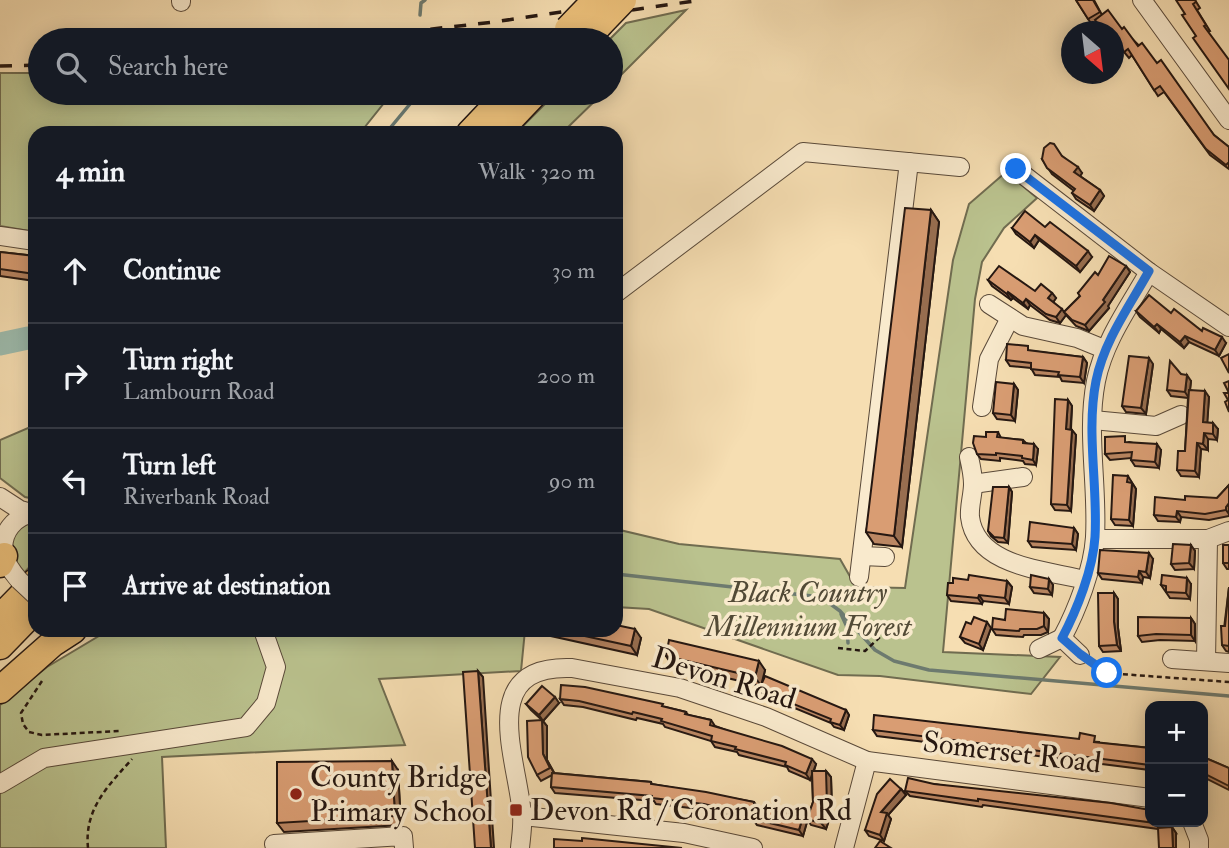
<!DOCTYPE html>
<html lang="en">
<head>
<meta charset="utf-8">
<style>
	:root { --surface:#171b24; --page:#20242c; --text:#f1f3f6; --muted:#9ea1a6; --line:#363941 }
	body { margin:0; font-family:"IM FELL Double Pica",serif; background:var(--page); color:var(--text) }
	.controls { position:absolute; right:21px; bottom:21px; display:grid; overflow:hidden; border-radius:14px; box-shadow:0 4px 18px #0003 }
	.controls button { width:63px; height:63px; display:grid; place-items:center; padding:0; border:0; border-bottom:2px solid var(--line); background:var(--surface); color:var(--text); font:35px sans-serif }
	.compass { position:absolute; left:1061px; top:21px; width:63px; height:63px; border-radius:50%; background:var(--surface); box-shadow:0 4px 18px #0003; rotate:152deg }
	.stop { position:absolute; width:21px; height:21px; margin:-16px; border:5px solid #1a73e8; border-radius:50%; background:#fff }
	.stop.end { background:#1a73e8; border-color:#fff; box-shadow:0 2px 7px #0008 }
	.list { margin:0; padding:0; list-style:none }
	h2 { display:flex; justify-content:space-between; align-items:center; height:91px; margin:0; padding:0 28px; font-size:30px }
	h2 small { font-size:23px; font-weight:400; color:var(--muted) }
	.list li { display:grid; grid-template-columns:46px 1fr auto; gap:21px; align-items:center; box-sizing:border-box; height:105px; padding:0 28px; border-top:2px solid var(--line) }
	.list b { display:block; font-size:26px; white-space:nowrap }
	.list p { margin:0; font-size:23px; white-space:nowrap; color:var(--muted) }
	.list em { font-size:23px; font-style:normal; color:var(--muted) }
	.icon { flex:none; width:38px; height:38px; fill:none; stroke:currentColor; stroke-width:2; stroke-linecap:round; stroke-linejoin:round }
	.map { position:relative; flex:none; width:1229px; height:848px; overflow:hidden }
	.search { position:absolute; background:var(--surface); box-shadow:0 4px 18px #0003; left:28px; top:28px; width:595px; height:77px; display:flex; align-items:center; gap:18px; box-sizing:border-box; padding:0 24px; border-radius:38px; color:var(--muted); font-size:26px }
	.panel { position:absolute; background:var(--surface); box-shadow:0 4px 18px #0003; left:28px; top:126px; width:595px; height:511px; border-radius:21px }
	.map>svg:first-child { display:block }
	.green { fill:#bac28e; stroke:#706c50; stroke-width:2 }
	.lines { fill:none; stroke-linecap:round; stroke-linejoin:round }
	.stream { stroke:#6d7a6f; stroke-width:3.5 }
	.river { stroke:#9dbcae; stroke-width:23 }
	.minor-casing { stroke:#594939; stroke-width:20 }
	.highway-casing { stroke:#251711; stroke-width:29 }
	.path { stroke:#251711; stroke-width:2.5; stroke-dasharray:5 3.5; stroke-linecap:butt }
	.minor { stroke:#f9eacd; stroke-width:18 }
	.highway { stroke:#ebbf79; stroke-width:26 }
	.rail { stroke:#251711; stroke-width:3.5; stroke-dasharray:12 12; stroke-linecap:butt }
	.minor-bridge-casing { stroke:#594939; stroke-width:20; stroke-linecap:butt }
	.highway-bridge-casing { stroke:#251711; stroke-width:29; stroke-linecap:butt }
	.minor-bridge { stroke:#f9eacd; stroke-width:18 }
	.highway-bridge { stroke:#ebbf79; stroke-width:26 }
	.wall { fill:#bb8763; stroke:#251711; stroke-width:2 }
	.shaded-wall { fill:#986e50; stroke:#251711; stroke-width:2 }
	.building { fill:#d99d73; stroke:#251711; stroke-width:2 }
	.route { stroke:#1a73e8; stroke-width:9 }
	.poi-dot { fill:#8f2418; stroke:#f9eacd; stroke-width:2.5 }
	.labels { text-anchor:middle; stroke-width:7; stroke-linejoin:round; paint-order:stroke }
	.park-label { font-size:30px; font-style:italic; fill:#524a36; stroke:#f9eacd }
	.street-label { font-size:30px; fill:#251711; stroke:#f9eacd }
	.poi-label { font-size:30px; fill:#251711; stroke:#f9eacd; text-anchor:start }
</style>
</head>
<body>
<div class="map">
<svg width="1229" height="848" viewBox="0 0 1229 848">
	<rect width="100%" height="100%" fill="#f6deb2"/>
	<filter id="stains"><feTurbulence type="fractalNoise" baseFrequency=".00286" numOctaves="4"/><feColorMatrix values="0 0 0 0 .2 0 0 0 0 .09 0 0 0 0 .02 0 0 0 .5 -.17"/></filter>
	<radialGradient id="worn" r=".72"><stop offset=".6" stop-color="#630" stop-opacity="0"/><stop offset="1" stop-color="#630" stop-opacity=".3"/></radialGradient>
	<g class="green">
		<path d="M686,10L611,85L609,40L626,23Z"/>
		<path d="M0,73H40V93H392L360,133H35V232L0,226Z"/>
		<path d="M556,93H603L562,133H516Z"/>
		<path d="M1006,172L1037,198L1004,228L982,262L975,299L943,652L1060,657L1031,694L880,676L838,675L649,609L616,607V526L620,530L679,544L840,559L856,587L905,588L953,260L969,204Z"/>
		<path d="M35,425V499L25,497L0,478V440Z"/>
		<path d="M35,521V561L24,573C6,553 7,529 35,521Z"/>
		<path d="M109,630H525L521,671L379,679L405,745L162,757L166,848H0V705L47,667Z"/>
	</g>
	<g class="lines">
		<g class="stream">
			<path d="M420,15L421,3L425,0"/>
			<path d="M386,133L410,104L416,93"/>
			<path d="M616,574L821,597L840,611L875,650L894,661L929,670L1229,696"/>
			<path d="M841,614L847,627L848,643"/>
		</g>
		<path class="river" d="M0,344L28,338L35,339"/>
		<defs>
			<g id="minor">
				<path d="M1142,0L1229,120"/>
				<path d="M181,2V0"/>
				<path d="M1016,169L1149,272L1229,327"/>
				<path d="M0,236L35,241"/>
				<path d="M616,293L803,152L960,167"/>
				<path d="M989,304L1023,326L1077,338L1104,349"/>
				<path d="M982,407L989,359L1010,318"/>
				<path d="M1093,420L1156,426L1181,415"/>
				<path d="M969,457C971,466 973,475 973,484C973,495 969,506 970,517C976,567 1046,570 1085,580"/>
				<path d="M973,484L1023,477"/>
				<path d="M0,497L20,510L31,513"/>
				<path d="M1095,539H1208L1229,531"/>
				<path d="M862,556L885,557"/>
				<path d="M859,577L909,162"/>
				<path d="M19,580C12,572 6,564 4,554C0,533 15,515 35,513"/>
				<path d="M1062,638C1077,610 1093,569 1095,537C1098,486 1086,432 1096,381C1104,341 1129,307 1149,272"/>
				<path d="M1039,649L1062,638L1080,655"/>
				<path d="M1172,659L1229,663"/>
				<path d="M1206,661L1208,539"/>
				<path d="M0,784L44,758L246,727L266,703L276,667L263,630"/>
				<path d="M523,816L684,833L753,848"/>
				<path d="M1192,822L1199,840V848"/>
				<path d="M274,844L403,836L404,848"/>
				<path d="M520,848C521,837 523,826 522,815C518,760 475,664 572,668L680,688L766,717L867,761L1150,798"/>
				<path d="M844,848L867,761"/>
			</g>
			<g id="highway">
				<path d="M585,40L599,25"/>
				<path d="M470,133L508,93"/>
				<path d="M497,133L535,93"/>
				<path d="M0,564L4,556"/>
				<path d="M0,618L35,582"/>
				<path d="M0,646L35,610"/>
				<path d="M0,690L53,643L73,630"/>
			</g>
		</defs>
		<use href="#minor" class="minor-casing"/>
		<use href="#highway" class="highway-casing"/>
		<g class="path">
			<path d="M838,648L865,651L880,637"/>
			<path d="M1092,663L1107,673L1229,682"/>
			<path d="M42,681L21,713L23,724L29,732L42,735L119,731"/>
			<path d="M88,848C84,809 108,786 132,759"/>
		</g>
		<use href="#minor" class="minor"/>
		<use href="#highway" class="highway"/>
		<g class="rail">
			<path d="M632,10L701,0"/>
			<path d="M335,40L494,22L643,0"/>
			<path d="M0,66L40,65"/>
		</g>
		<defs>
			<path id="minor-bridge" d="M19,580L35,595"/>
			<g id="highway-bridge">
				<path d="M599,25L623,0"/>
				<path d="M568,29L596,0"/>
			</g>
		</defs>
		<use href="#minor-bridge" class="minor-bridge-casing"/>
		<use href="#highway-bridge" class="highway-bridge-casing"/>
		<use href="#minor-bridge" class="minor-bridge"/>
		<use href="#highway-bridge" class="highway-bridge"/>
	</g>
	<g class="wall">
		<path d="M1076,0H1094L1102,15L1122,29L1157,63L1214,135L1229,147V169L1210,155L1164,92L1158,96L1132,55L1129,58L1114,40V32L1097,22L1092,25Z"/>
		<path d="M1195,0L1200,8L1197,10L1210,31L1196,36L1185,14Z"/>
		<path d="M1062,156L1082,173L1080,176L1100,190L1104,196L1094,211L1076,199L1072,193L1074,191L1052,174L1042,159Z"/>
		<path d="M931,210L939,222L902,547L874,544L866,532Z"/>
		<path d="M1045,227L1092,257L1080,272L1039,240L1034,248L1016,234L1012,228Z"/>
		<path d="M0,252L35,256V281L0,276Z"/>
		<path d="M1126,266L1130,272L1108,306L1109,308L1089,331L1076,326L1066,315L1060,323L1050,320L1030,305L1028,309L1013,298L1011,300L992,286L988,280L1035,291L1052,293L1056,298L1053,302L1064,312L1080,296L1078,293L1098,275Z"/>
		<path d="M1136,311L1171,313L1202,331L1226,343L1219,356L1189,342L1184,348L1161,329L1159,333L1140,317Z"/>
		<path d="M1031,351L1083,357L1087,363L1084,383L1062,381L1060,377L1035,375L1031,368L1010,366L1006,360Z"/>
		<path d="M1153,364L1146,414L1126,412L1122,406Z"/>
		<path d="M1181,374L1191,381L1190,390L1209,397L1207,422L1218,429L1217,440L1208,439V450L1201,449L1199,477L1181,476L1177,470L1185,451L1188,398L1171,396L1167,390Z"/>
		<path d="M1014,384L1018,390L1015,421L997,419L993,413Z"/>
		<path d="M1068,400L1072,406L1071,429L1076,435L1071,511L1055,510L1051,504Z"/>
		<path d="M998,432L1001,438L1023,440L1026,443L1038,449L1036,465L1025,464L1023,461L1000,458V461L981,459L977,454L986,437Z"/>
		<path d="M1129,442L1161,450L1159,468L1135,466L1131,460V458L1110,460L1105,454Z"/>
		<path d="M1128,476L1136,489L1133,526L1115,525L1111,519Z"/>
		<path d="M1229,485V516L1209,520L1181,517L1180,522L1158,521L1154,515L1185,500L1217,498Z"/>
		<path d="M1009,487L1012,492L1008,543L998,542L991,536L988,531Z"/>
		<path d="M1074,528L1078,534L1076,550L1032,547L1028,541Z"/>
		<path d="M1229,545V569H1227L1223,563Z"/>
		<path d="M1195,551L1194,569L1175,570L1171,564Z"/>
		<path d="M1153,559L1150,578L1143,577L1142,583L1102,579L1098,573Z"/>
		<path d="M968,580L1007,581L1012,587L1009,604L983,601L982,604L951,601L947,595L953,583Z"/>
		<path d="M1191,584L1190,599L1170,598L1161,585Z"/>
		<path d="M1053,585L1052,595L1034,593L1030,587Z"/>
		<path d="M1229,587V652L1226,651L1222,645Z"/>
		<path d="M1114,593L1118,599V628L1121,651L1103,652L1099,646Z"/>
		<path d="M1044,613L1049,619L1048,632L1041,635H1024L1023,637L996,635L992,629L1005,620Z"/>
		<path d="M1191,618L1195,624V641L1160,640L1142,642L1138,636Z"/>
		<path d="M971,624L991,628L983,650L965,643L960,637Z"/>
		<path d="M547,630H616L641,638L637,655L551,636Z"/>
		<path d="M666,656L765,670L762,684L846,710L849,715L844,730L834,727L831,723L763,695L759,690L761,686L672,665Z"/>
		<path d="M560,699L665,707L686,712L688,715L711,720L715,726L816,764L814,771H826L831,777L832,811L826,829L811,825L807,819L813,802L812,775L810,780L789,771L787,767L739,755L737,752L715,747L711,741L665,727L663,724L637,718L636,720L583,707L564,705Z"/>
		<path d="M559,703L543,721L531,710L526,704Z"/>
		<path d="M542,720L547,726V760L554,773L651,782L652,784L754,802L757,806L807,822L803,836L757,825L754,821L708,810L656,804L654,801L555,793L551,787L552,775L541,781L537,775Z"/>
		<path d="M873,730L1099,742V743L1150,748V770L877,736Z"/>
		<path d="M1203,757L1229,768V790L1203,777Z"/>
		<path d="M398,770L401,825L284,832L277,823Z"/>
		<path d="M934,784L1160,822L1159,828L1172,827L1176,833L1158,829L983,805L982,807L910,796L905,791Z"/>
		<path d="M901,789L906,795L888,815L891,819L884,841L869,836L865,830Z"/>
	</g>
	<g class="shaded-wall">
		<path d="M1078,167L1082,173L1079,178L1074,172Z"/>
		<path d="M1100,190L1104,196L1094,211L1090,205Z"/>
		<path d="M931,210L939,222L902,547L894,536Z"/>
		<path d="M1035,235L1039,240L1034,248L1030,242Z"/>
		<path d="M1088,251L1092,257L1080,272L1076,266Z"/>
		<path d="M1126,266L1130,272L1108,306L1109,308L1089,331L1085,325L1103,300Z"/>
		<path d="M1008,292L1013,298L1011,300L1007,294Z"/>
		<path d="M1052,293L1056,298L1052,304L1048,298Z"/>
		<path d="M1026,299L1030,305L1028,309L1023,303Z"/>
		<path d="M1062,309L1066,315L1060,323L1056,317Z"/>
		<path d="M1157,324L1161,329L1159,333L1154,327Z"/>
		<path d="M1185,336L1189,342L1184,348L1180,342Z"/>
		<path d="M1222,337L1226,343L1219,356L1215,350Z"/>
		<path d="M1083,357L1087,363L1084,383L1080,377Z"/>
		<path d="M1149,358L1153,364L1146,414L1141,408Z"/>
		<path d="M1187,375L1191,381L1189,398L1185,392Z"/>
		<path d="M1014,384L1018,390L1015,421L1011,415Z"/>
		<path d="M1205,391L1209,397L1207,428L1203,422Z"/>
		<path d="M1068,400L1072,406L1070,435L1066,429Z"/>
		<path d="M1213,423L1218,429L1217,440L1213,434Z"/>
		<path d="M1072,430L1076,435L1071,511L1067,505Z"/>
		<path d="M1204,433L1208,439V450L1203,444Z"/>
		<path d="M1197,443L1201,449L1199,477L1195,471Z"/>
		<path d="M1034,444L1038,449L1036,465L1033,460Z"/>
		<path d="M1157,444L1161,450L1159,468L1155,462Z"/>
		<path d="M1132,483L1136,489L1133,526L1129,520Z"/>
		<path d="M1009,487L1012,492L1008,543L1004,538Z"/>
		<path d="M1229,503V514L1226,510V507Z"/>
		<path d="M1177,511L1181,517L1180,522L1176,517Z"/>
		<path d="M1074,528L1078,534L1076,550L1072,544Z"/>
		<path d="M1191,545L1195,551L1194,569L1189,563Z"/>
		<path d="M1149,553L1153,559L1150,578L1146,572Z"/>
		<path d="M1139,571L1143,577L1142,583L1138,577Z"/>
		<path d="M1187,578L1191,584L1190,599L1186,593Z"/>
		<path d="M1049,579L1053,585L1052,595L1048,589Z"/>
		<path d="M1007,581L1012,587L1009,604L1005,598Z"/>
		<path d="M1114,593L1118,599V628L1121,651L1117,645L1114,622Z"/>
		<path d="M979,595L983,601L982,604L978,598Z"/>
		<path d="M1044,613L1049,619L1048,632L1044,626Z"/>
		<path d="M1191,618L1195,624V641L1191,635Z"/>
		<path d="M987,622L991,628L983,650L979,644Z"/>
		<path d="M635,629L641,638L637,655L631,646Z"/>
		<path d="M759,661L765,670L761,686L755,677Z"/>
		<path d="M478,671L483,677L494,848H491Z"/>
		<path d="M555,697L559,703L543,721L539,715Z"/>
		<path d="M846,710L849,715L844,730L840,725Z"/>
		<path d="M542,720L547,726V760L555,774L543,754Z"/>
		<path d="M812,759L816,764L810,780L806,774Z"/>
		<path d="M392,761L398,770L401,825L395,816Z"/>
		<path d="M826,771L831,777L832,811L826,829L821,823Z"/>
		<path d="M901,789L906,795L888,815L891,819L884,841L880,835L881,812Z"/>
		<path d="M803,816L807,822L803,836L799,830Z"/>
		<path d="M1155,822H1160L1159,829L1155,823Z"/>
		<path d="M1172,827L1176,833V848H1173Z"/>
	</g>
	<g class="building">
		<path d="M1076,0H1093L1100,12L1088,19Z"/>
		<path d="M1176,0H1195L1196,2L1193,4L1206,25L1204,26L1229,60V89L1193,38L1196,36L1182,15L1185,14Z"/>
		<path d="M1108,10L1122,29L1124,27L1138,46L1142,43L1157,63L1161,60L1214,135L1229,147V163H1228L1226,165L1206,149L1160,86L1154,90L1128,49L1124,52L1114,38V32H1104L1095,20Z"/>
		<path d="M1050,143L1054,144L1062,156L1078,167L1074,172L1100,190L1090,205L1072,193L1075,189L1047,168L1042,159L1044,148Z"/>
		<path d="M905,208L931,210L894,536L866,532Z"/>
		<path d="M1025,211L1045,227L1050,222L1088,251L1076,266L1035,235L1030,242L1012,228Z"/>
		<path d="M0,252L35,256V274L0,269Z"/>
		<path d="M1109,256L1126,266L1103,300L1105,302L1085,325L1072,320L1064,312L1080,296L1078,293L1095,272L1098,275Z"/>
		<path d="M999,266L1035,291L1041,284L1052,293L1048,298L1062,309L1056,317L1046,314L1026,299L1023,303L1008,292L1007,294L988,280Z"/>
		<path d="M1149,295L1171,313L1174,309L1202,331L1203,328L1222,337L1215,350L1185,336L1180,342L1157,324L1154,327L1136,311Z"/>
		<path d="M1007,344L1028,346V350L1083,357L1080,377L1058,375L1059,372L1031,369V363L1006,360Z"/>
		<path d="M1229,354V373L1221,358Z"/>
		<path d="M1129,356L1149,358L1141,408L1122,406Z"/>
		<path d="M1170,361L1181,374L1187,375L1185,392L1167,390Z"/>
		<path d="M1229,381V412L1225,402L1228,400L1224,393H1229L1224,383Z"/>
		<path d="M996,382L1014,384L1011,415L993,413Z"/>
		<path d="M1189,390L1205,391L1203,422L1213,423V434L1204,433L1203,444L1197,443L1195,471L1177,470L1178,451H1185Z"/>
		<path d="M1055,399L1068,400L1066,429L1072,430L1067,505L1051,504Z"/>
		<path d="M986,432H998L997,437L1023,440V443L1034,444L1033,460L1022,458V456L996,453V455L977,454L973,443L974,436L986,437Z"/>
		<path d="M1125,436V442L1157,444L1155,462L1131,460L1132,452L1105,454V437Z"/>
		<path d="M1113,475L1128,476L1127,482L1132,483L1129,520L1111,519Z"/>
		<path d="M1229,485V503L1226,507V510L1205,514L1177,511L1176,517L1154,515L1155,497L1185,500V496L1217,498Z"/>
		<path d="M993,487H1009L1004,538L994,537L988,531Z"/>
		<path d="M1030,522L1074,528L1072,544L1028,541Z"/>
		<path d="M1173,544L1191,545L1189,563L1171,564Z"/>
		<rect x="1223" y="545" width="6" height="18"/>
		<path d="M1100,550L1149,553L1146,572L1139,571L1138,577L1098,573Z"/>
		<path d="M969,575L1007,581L1005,598L979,595L978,598L947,595L948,583H953V578L968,580Z"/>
		<path d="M1031,575L1049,579L1048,589L1030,587Z"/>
		<path d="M1162,575L1187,578L1186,593L1166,592V586L1161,585Z"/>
		<path d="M1229,587V646L1222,645L1221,626H1225Z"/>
		<path d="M1098,593H1114V622L1117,645L1099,646Z"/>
		<path d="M1006,609L1044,613V626L1037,629H1020L1019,631L992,629L993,618L1005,620Z"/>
		<path d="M974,617L987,622L979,644L960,637L966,622L971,624Z"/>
		<path d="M1138,617L1191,618V635L1156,634L1138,636Z"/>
		<path d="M616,625L635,629L631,646L557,630H616Z"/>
		<path d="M669,640L759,661L755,677L666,656Z"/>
		<path d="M478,671L491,848H475L463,672Z"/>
		<path d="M765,676L846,710L840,725L830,722L831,719L759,690Z"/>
		<path d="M561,685L585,687L663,704L662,706L686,712L685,714L711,720L710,725L782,746L812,759L806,774L785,765L786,762L735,749L736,747L711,741L712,736L661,721L662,719L633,712L632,714L579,701L560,699Z"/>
		<path d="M542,686L555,697L539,715L526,704Z"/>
		<path d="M874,715L1079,739L1080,733L1095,736L1094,742L1150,748V765L873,730Z"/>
		<path d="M542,720L543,754L550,768L537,775L528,757L527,721Z"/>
		<path d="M1203,757L1229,768V786L1203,773Z"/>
		<path d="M392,761L395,816L277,823V762Z"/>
		<path d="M812,771H826L827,805L821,823L807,819L813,802Z"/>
		<path d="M552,773L651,782V784L706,792L754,802V805L803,816L799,830L753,819V816L704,804L652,798V796L551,787Z"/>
		<path d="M908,778L934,784L1111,803L1150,810V822H1155V823L978,799V801L905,791Z"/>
		<path d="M890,779L901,789L881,812L887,813L880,835L865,830L877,794Z"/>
		<path d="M1172,827L1173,848H1159L1158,828Z"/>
		<path d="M582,838L682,848H554V839L582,841Z"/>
		<path d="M880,841L891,848H875Z"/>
	</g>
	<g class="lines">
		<path class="route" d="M1016,169L1149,271C1129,307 1104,341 1096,381C1086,432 1098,486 1095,537C1093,569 1077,610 1062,638L1080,654L1107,673"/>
	</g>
	<g class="poi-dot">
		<circle cx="296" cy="794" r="7"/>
		<rect x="509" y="803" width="14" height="14" rx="3.5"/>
	</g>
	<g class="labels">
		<g class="park-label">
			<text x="808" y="602">Black Country<tspan x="808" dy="34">Millennium Forest</tspan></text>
		</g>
		<g class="street-label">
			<text transform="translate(724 678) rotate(17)" y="10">Devon Road</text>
			<text transform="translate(1012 752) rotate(7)" y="10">Somerset Road</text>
		</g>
		<g class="poi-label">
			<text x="310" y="787">County Bridge<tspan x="310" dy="34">Primary School</tspan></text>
			<text x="530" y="820">Devon Rd / Coronation Rd</text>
		</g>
	</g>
	<rect width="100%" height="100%" filter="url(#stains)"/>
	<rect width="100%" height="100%" fill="url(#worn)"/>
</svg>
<div class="controls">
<button>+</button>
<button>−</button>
</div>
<svg class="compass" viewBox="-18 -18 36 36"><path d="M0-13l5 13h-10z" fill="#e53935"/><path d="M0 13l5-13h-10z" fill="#9ea1a6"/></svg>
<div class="stop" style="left:1107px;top:673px"></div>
<div class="stop end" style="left:1016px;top:169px"></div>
<div class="search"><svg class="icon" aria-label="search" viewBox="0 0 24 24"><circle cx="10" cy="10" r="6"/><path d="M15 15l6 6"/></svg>Search here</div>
<section class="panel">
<h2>4 min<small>Walk · 320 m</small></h2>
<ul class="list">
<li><svg class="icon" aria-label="ahead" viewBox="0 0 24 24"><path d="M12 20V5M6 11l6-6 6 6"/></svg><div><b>Continue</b></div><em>30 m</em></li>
<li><svg class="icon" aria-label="right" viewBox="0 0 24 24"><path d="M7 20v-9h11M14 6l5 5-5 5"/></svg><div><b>Turn right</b><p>Lambourn Road</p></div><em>200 m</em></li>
<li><svg class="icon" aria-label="left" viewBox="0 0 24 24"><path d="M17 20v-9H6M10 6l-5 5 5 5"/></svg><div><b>Turn left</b><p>Riverbank Road</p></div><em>90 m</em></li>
<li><svg class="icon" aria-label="arrive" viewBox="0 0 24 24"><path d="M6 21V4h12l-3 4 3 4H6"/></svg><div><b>Arrive at destination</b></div></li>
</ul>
</section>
</div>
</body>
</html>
